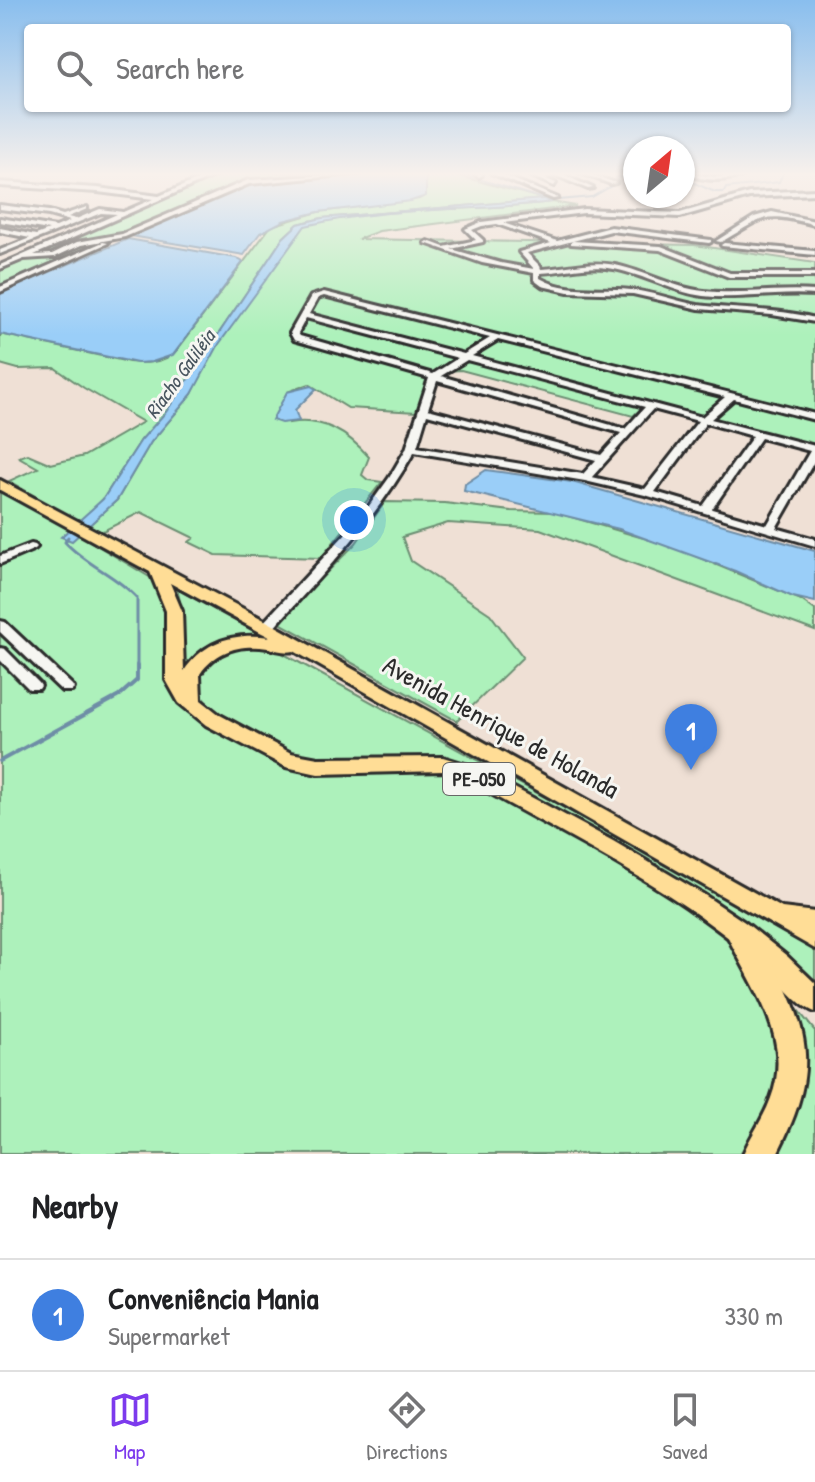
<!DOCTYPE html>
<html lang="en">
<head>
<meta charset="utf-8">
<style>
	:root { --surface:#fff; --page:#f6f6f6; --text:#202124; --muted:#757577; --line:#e0e0e0; --accent:#7c3aed }
	body { margin:0; font-family:"Patrick Hand",sans-serif; background:var(--page); color:var(--text) }
	.compass { position:absolute; left:623px; top:136px; width:72px; height:72px; border-radius:50%; background:var(--surface); box-shadow:0 2px 6px #0004; rotate:29deg }
	.you { position:absolute; left:354px; top:520px; width:28px; height:28px; margin:-20px; border:6px solid #fff; border-radius:50%; background:#1a73e8; box-shadow:0 0 0 12px #1a73e833 }
	.badge { display:grid; place-items:center; width:52px; height:52px; border-radius:50%; background:var(--accent); color:#fff; font-size:26px; font-weight:700 }
	.pin { position:absolute; translate:-50% -66px; filter:drop-shadow(0 2px 4px #0008) }
	.pin::after { content:''; position:absolute; top:42px; width:28px; height:24px; background:inherit; clip-path:polygon(0 0,100% 0,50% 100%) }
	.list { margin:0; padding:0; list-style:none }
	h2 { display:flex; justify-content:space-between; align-items:center; height:104px; margin:0; padding:0 32px; font-size:34px }
	h2 small { font-size:26px; font-weight:400; color:var(--muted) }
	.list li { display:grid; grid-template-columns:52px 1fr auto; gap:24px; align-items:center; box-sizing:border-box; height:112px; padding:0 32px; border-top:2px solid var(--line) }
	.list b { display:block; font-size:30px; white-space:nowrap }
	.list p { margin:0; font-size:26px; white-space:nowrap; color:var(--muted) }
	.list em { font-size:26px; font-style:normal; color:var(--muted) }
	.icon { flex:none; width:44px; height:44px; fill:none; stroke:currentColor; stroke-width:2; stroke-linecap:round; stroke-linejoin:round }
	.map { position:relative; flex:none; width:815px; height:1154px; overflow:hidden }
	.search { position:absolute; background:var(--surface); box-shadow:0 2px 6px #0004; left:24px; right:24px; top:24px; height:88px; display:flex; align-items:center; gap:20px; box-sizing:border-box; padding:0 28px; border-radius:8px; color:var(--muted); font-size:30px }
	.sheet { height:216px; background:var(--surface) }
	nav { display:flex; justify-content:space-around; align-items:center; box-sizing:border-box; height:112px; border-top:2px solid var(--line); background:var(--surface); font-size:22px; color:var(--muted) }
	nav a { display:grid; justify-items:center; gap:4px }
	nav .on { color:var(--accent) }
	.map>svg:first-child { display:block }
	.green { fill:#adf1bb; stroke:#6c8e73; stroke-width:2 }
	.water { fill:#9acef8; stroke:#6e8da6; stroke-width:2 }
	.lines { fill:none; stroke-linecap:round; stroke-linejoin:round }
	.stream-far2 { stroke:#6e8da6; stroke-width:2 }
	.stream-far1 { stroke:#6e8da6; stroke-width:3 }
	.stream { stroke:#6e8da6; stroke-width:4 }
	.minor-casing { stroke:#2b2b2b; stroke-width:6 }
	.major-casing { stroke:#2b2b2b; stroke-width:6 }
	.highway-casing { stroke:#2b2b2b; stroke-width:6 }
	.minor { fill:#f6f6f2; fill-rule:evenodd }
	.major { fill:#ffdd96; fill-rule:evenodd }
	.highway { fill:#ffdd96; fill-rule:evenodd }
	.labels { text-anchor:middle; stroke-width:6; stroke-linejoin:round; paint-order:stroke }
	.far-water-label { font-size:20px; font-style:italic; fill:#47545e; stroke:#f6f6f2 }
	.shield { fill:#f6f6f2; stroke:#686867; stroke-width:2 }
	.shield-label { font-size:20px; font-weight:bold; fill:#2b2b2b }
	.near-street-label { font-size:26px; fill:#2b2b2b; stroke:#f6f6f2 }
</style>
</head>
<body>
<div class="map">
<svg width="815" height="1154" viewBox="0 0 815 1154">
	<rect width="100%" height="100%" fill="#efe0d5"/>
	<filter id="ink" filterUnits="userSpaceOnUse"><feTurbulence type="fractalNoise" baseFrequency=".0125" numOctaves="2"/><feDisplacementMap in="SourceGraphic" scale="16" xChannelSelector="R" yChannelSelector="G"/><feConvolveMatrix kernelMatrix="1 2 1 2 8 2 1 2 1" color-interpolation-filters="sRGB"/></filter>
	<g filter="url(#ink)">
		<g class="green">
			<path d="M221,173H337L269,177L239,184L0,290V267Z"/>
			<path d="M438,173H449L544,199L322,218L298,224L283,238L166,412L141,440L103,499L80,522L9,481L38,468L19,457L28,454L51,464L84,456L143,422L84,388L55,368L18,369L0,364V334L129,362C146,364 165,363 177,350L271,226L318,212L419,199L426,195V175Z"/>
			<path d="M552,202L576,206L379,231L358,239L694,245L815,263V447L644,406L633,416L461,370L434,372L417,412L348,408L309,384L287,392L282,403L289,423C323,417 348,433 369,457L362,475L368,480L382,482L321,558L216,555L189,542L194,538L141,512L99,533L87,527L117,500L151,442L192,394L216,342L305,225C386,206 470,212 552,202Z"/>
			<path d="M0,487L166,587L180,676V601L177,589L261,635C231,634 195,642 184,673L200,710L286,760L443,764L741,935L755,958L790,1088L757,1154H0Z"/>
			<path d="M385,502L445,503L511,511L554,512L671,546L801,600L815,610V631L540,529L448,523L402,537L411,561L490,614L523,657L457,721L278,622L356,543Z"/>
			<path d="M260,644L273,648L743,906L815,949V990L754,933L452,762C404,754 357,762 310,756C287,753 221,720 206,702C196,690 200,673 209,662C222,647 241,646 260,644Z"/>
			<path d="M780,988L815,1031V1154H771L789,1114Z"/>
		</g>
		<g class="water">
			<path d="M390,173L426,175V196L411,201L318,212L283,221L260,233L244,255L131,236L250,183L280,179Z"/>
			<path d="M544,199L552,202C470,212 386,206 305,226L219,344L192,394L151,442L117,500L72,541L61,537L103,499L141,440L166,412L283,238L298,224L322,218Z"/>
			<path d="M128,239L236,258L243,262L173,355L152,362L137,363L0,334V293Z"/>
			<path d="M311,386L316,389L295,410L299,421L281,423L272,420L287,392Z"/>
			<path d="M486,470L572,482L815,551V602L793,597L735,571L619,529L464,491L465,484Z"/>
		</g>
		<g class="lines">
			<g class="stream-far2">
				<path d="M459,173L547,200"/>
				<path d="M683,178L715,192H724L726,188L779,182L783,173"/>
				<path d="M547,201L592,197L617,183L616,177H635"/>
			</g>
			<path class="stream-far1" d="M68,537L65,542C86,565 116,575 137,598V667"/>
			<path class="stream" d="M0,761L119,696L137,680V665"/>
			<defs>
				<g id="minor">
					<path d="M213,173H221L34,255L52,254L77,242L122,234L248,180L363,173L249,184L125,237L81,245L55,257L24,259L0,269V265L117,214L101,213L0,254V250L30,238L0,232V228L36,235L49,230L0,222V218L56,227L70,221L49,215L0,209V205L49,211L63,215L87,207V209L68,217L76,219L100,209L123,212L153,199L98,192L0,186V182L98,188L159,196Z"/>
					<path d="M473,173H480L482,175L479,177Z"/>
					<path d="M491,173H499L558,198L553,199Z"/>
					<path d="M525,173L538,175L565,173L564,175L593,188L588,189L557,176L544,178L556,183L554,186Z"/>
					<path d="M580,173H588L616,183L611,184Z"/>
					<path d="M684,173L716,177L749,173C728,182 705,182 684,173Z"/>
					<path d="M815,190V194L749,197L680,217L584,213L503,223L557,241L611,227L711,240V242L709,243L611,231L527,253L540,266L541,269C566,268 590,260 615,265C645,271 673,288 704,291C741,295 778,288 815,291V295C778,292 740,300 703,296C672,292 645,275 614,269C589,264 566,272 540,273V278C567,294 601,286 631,290C654,292 675,301 698,305C737,310 776,308 815,318V322L772,315L699,309L633,294L568,292L542,286L534,280V273L482,263L425,243L428,241L444,247L476,240L465,229L481,222L584,209L680,213L749,193ZM497,224L551,243L519,252L534,269L501,263L451,249L483,242V240L472,230L482,226Z"/>
					<path d="M772,212L815,221V225C763,211 766,216 721,242L716,241L754,217Z"/>
					<path d="M573,241L661,246L730,273H815V277H729L660,250L571,244V242Z"/>
					<path d="M103,242L108,243L0,292V287Z"/>
					<path d="M724,243L815,251V255L722,246L721,245Z"/>
					<path d="M324,292L815,414V420L734,399L711,419L815,446V460L776,528L815,539V546L645,495L585,481L414,452C376,520 322,574 271,631H261L260,628L261,625L361,517L389,478L406,449L429,378L294,340L290,333L311,296ZM324,296L490,338L464,354L309,314L318,298ZM306,318L458,358L433,374L300,336L298,333ZM498,340L725,397L702,417L472,356ZM467,360L645,407L625,429L441,376ZM437,381L621,433L601,455L428,409ZM653,409L698,421L645,489L592,477ZM427,414L596,460L583,474L417,447ZM706,423L753,436L703,506L655,492ZM761,438L810,451L767,525L712,509Z"/>
					<path d="M31,544L35,545L37,547L35,549L0,564V556Z"/>
					<path d="M0,621L5,622L72,685L74,688L72,691H62L0,632Z"/>
					<path d="M0,648L5,649L39,683L41,686L39,689H29L0,660Z"/>
				</g>
				<path id="major" d="M0,480L272,624L782,908L815,912V949L294,651C285,653 277,650 268,648C240,644 217,650 200,674L201,700L220,715L291,753L318,758L443,757L475,767L613,841L703,894L746,923L787,956L815,983V1012C797,1005 784,985 770,972C745,949 716,928 688,908C616,859 537,821 461,777L443,771L318,774L286,767L206,725L179,703L166,680V611L150,572L0,490ZM170,583L260,632L270,637C235,632 204,641 184,671L182,611Z"/>
				<path id="highway" d="M741,923C757,929 766,951 775,966C815,1040 815,1079 777,1154H743C751,1135 764,1118 771,1098C794,1038 751,986 727,935L731,927Z"/>
			</defs>
			<use href="#minor" class="minor-casing"/>
			<use href="#major" class="major-casing"/>
			<use href="#highway" class="highway-casing"/>
			<use href="#minor" class="minor"/>
			<use href="#major" class="major"/>
			<use href="#highway" class="highway"/>
		</g>
	</g>
	<linearGradient id="sky" x2="0" y2="1"><stop stop-color="#89beee"/><stop offset="0.52" stop-color="#f8f1ec"/><stop offset="1" stop-color="#f8f1ec" stop-opacity="0"/></linearGradient>
	<rect width="815" height="335" fill="url(#sky)"/>
	<g class="labels">
		<g class="far-water-label">
			<text transform="translate(180 374) rotate(-54)" y="7">Riacho Galiléia</text>
		</g>
		<rect class="shield" x="443" y="763" width="72" height="32" rx="6"/>
		<g class="shield-label">
			<text x="479" y="786">PE-050</text>
		</g>
		<g class="near-street-label">
			<text transform="translate(501 727) rotate(29)" y="9">Avenida Henrique de Holanda</text>
		</g>
	</g>
</svg>
<svg class="compass" viewBox="-18 -18 36 36"><path d="M0-13l5 13h-10z" fill="#e53935"/><path d="M0 13l5-13h-10z" fill="#757577"/></svg>
<div class="you"></div>
<div class="pin badge" style="left:691px;top:770px;background:#3f7fe0">1</div>
<div class="search"><svg class="icon" aria-label="search" viewBox="0 0 24 24"><circle cx="10" cy="10" r="6"/><path d="M15 15l6 6"/></svg>Search here</div>
</div>
<section class="sheet">
<h2>Nearby<small></small></h2>
<ul class="list">
<li><span class="badge" style="background:#3f7fe0">1</span><div><b>Conveniência Mania</b><p>Supermarket</p></div><em>330 m</em></li>
</ul>
</section>
<nav>
<a class="on"><svg class="icon" aria-label="map" viewBox="0 0 24 24"><path d="M3 6l6-2 6 2 6-2v14l-6 2-6-2-6 2zM9 4v14M15 6v14"/></svg>Map</a>
<a><svg class="icon" aria-label="directions" viewBox="0 0 24 24"><path d="M12 3l9 9-9 9-9-9zM9 14v-3h6M13 9l2 2-2 2"/></svg>Directions</a>
<a><svg class="icon" aria-label="saved" viewBox="0 0 24 24"><path d="M7 4h10v16l-5-4-5 4z"/></svg>Saved</a>
</nav>
</body>
</html>
